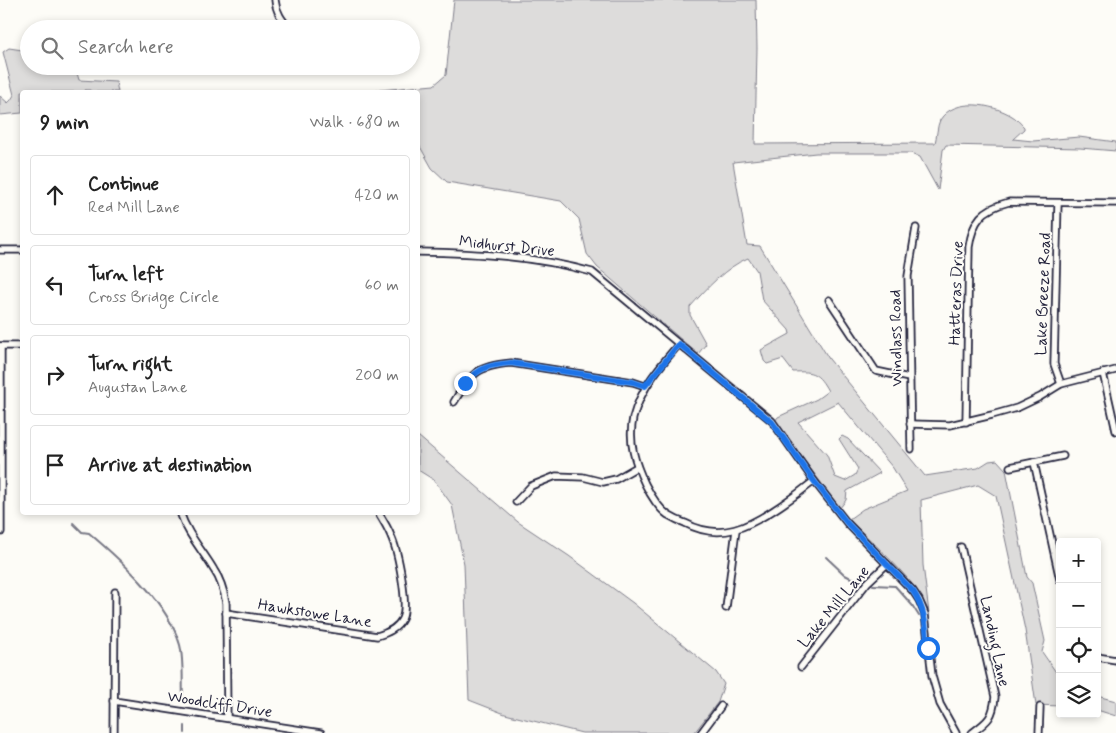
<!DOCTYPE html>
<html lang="en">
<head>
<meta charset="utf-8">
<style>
	:root { --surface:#fff; --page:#f6f6f6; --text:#222; --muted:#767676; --line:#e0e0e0 }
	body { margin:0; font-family:Mynerve,sans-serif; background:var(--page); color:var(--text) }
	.controls { position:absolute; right:15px; bottom:15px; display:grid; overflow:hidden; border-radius:5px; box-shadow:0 2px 8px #0003 }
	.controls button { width:45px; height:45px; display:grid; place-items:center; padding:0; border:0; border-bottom:1px solid var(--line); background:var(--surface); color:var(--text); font:25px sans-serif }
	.stop { position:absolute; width:15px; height:15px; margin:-11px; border:4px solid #1a73e8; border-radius:50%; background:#fff }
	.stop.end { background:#1a73e8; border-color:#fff; box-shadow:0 1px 5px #0008 }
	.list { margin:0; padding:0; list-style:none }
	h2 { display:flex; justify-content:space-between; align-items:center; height:65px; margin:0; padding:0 20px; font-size:21px }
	h2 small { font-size:16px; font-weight:400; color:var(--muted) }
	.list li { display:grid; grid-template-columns:32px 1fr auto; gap:15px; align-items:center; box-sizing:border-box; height:80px; margin:0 10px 10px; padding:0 10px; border:1px solid var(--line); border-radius:5px }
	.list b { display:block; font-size:19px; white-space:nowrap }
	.list p { margin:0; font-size:16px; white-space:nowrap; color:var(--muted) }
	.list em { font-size:16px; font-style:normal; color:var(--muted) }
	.icon { flex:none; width:28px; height:28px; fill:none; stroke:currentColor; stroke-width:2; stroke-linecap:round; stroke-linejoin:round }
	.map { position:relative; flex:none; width:1116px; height:733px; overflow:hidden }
	.search { position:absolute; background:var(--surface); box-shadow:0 2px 8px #0003; left:20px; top:20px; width:400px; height:55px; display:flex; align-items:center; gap:12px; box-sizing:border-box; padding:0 18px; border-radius:28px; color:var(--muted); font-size:19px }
	.panel { position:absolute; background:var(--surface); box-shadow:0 2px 8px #0003; left:20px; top:90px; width:400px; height:425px; border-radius:5px }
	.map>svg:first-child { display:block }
	.green { fill:#dddcdb; stroke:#807f8b }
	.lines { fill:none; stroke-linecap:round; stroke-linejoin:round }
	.stream { stroke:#787885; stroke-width:2 }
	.minor-casing { stroke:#22223b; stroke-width:9 }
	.minor { stroke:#fdfcf7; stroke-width:5.5 }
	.route { stroke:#1a73e8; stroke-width:6 }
	.labels { text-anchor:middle; stroke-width:4; stroke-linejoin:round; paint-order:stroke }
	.street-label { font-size:16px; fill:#22223b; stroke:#fdfcf7 }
</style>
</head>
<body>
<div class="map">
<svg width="1116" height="733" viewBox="0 0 1116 733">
	<rect width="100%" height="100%" fill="#fdfcf7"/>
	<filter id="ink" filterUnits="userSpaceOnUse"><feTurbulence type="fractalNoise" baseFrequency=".02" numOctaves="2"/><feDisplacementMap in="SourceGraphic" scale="10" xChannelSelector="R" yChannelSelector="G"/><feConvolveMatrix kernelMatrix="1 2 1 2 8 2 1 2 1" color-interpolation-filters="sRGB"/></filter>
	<g filter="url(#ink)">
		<g class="green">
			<path d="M454,0H756L757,48L755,144L935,143C937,136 937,126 940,120C954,97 993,104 1012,116C1016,118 1020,123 1024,127V129L1013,139L1033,141L1079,137L1116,142V151L1080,148L946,145L943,150L938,190L920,157L911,153H816L733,162L747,245L760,246L829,359L925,476L978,468L989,461L997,460L1006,470L1027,577L1032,583L1045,641L1042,652L1060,678V706L1036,705L1025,630L996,496L978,485L921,500L923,565L929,613C917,580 874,545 849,519L863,509L907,491L893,468L838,402L798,422L827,455L835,477L845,481L855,475L858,469L839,439L842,436L848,439L880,473L847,491L846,500L840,508L775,421L778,417L817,399L828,391C818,373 813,371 793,372L783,359L767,364L764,361L761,350L790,334L789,330L762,300L757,271L748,258C726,267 706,289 690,307V315L706,344L698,354L597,267L587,254L579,219L561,201L447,182L432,168L418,143V92L369,91L434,85L446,75Z"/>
			<path d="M9,48L29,51V66H75L79,80L116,82L118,92H92L90,90H85V92H22V113L0,115V96L8,103L11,100L14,95L3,52Z"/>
			<path d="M418,436L518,522L569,556L633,603L716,672L724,684L718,702L694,733H582L505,714L469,700L464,564L452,505L434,480L418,470Z"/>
			<path d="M1097,696L1116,701V716L1097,710Z"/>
		</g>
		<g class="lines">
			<g class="stream">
				<path d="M73,523L82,532L89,533C122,561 168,603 180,645C184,661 182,683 183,699"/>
				<path d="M826,557L845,575L851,578L865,579"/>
				<path d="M873,585L895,586L912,605L919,616"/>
				<path d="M185,726V733"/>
			</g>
			<defs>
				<g id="minor">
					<path d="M275,0C276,12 282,20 290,29"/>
					<path d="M1058,203L1054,364L1061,384"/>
					<path d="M0,250H22"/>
					<path d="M418,252C476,253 535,256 592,272L772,421L814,481L847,523L913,591L919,600L925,614L932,676L940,704L956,733"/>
					<path d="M829,300L876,371L909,378"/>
					<path d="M679,344C659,367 641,388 633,418C628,442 635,463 645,484C650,494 658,508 668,515C673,518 679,521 685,523C721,542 749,527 780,506C792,498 803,490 814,481"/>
					<path d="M0,346H22"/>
					<path d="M1,346V532"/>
					<path d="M1103,373L1116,431"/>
					<path d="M454,402C471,373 477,366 511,363L633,382L645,386"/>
					<path d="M966,422L969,247C973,220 982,209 1009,202L1116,203"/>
					<path d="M910,424L950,425L992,415L1017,408L1040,397L1061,384L1116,370"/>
					<path d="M911,449L908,276L916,228"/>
					<path d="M1034,462L1060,580"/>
					<path d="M1010,467L1063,456"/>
					<path d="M516,502L531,486L556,476L583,477L603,482L616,479L637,467"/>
					<path d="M180,512C187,534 203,551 214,570C221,580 224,591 226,603L227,718"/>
					<path d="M961,547L995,697C993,718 988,721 972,733"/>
					<path d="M726,608L736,530"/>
					<path d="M226,613L377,636C387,633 397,629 402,619C409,605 398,551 391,536C388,528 383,520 378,512"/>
					<path d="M1097,657L1116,660"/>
					<path d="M801,667L867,583L887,564"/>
					<path d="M114,701L321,733"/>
					<path d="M114,733L115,592"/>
					<path d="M701,733L721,706"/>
					<path d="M1039,733L1040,707"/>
				</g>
			</defs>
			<use href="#minor" class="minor-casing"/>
			<use href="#minor" class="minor"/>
		</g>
	</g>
	<g class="lines" filter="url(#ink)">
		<path class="route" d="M465,383C481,367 488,365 511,363L633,382L645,386L679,344L772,422L814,481L847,523L913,591C925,609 926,627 928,648"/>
	</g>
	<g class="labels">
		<g class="street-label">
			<text transform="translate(507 245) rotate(6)" y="6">Midhurst Drive</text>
			<text transform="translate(955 293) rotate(-88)" y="6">Hatteras Drive</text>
			<text transform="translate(1042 294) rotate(-88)" y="6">Lake Breeze Road</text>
			<text transform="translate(895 338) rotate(-91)" y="6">Windlass Road</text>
			<text transform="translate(833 606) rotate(-50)" y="6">Lake Mill Lane</text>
			<text transform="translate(315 612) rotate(9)" y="6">Hawkstowe Lane</text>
			<text transform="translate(996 641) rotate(78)" y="6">Landing Lane</text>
			<text transform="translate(220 703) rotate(9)" y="6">Woodcliff Drive</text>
		</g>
	</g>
</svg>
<div class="controls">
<button>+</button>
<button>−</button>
<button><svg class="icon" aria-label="locate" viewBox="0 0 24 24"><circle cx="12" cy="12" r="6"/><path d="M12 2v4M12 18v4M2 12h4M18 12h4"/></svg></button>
<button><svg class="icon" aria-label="layers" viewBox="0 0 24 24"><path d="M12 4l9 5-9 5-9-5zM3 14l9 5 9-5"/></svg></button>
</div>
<div class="stop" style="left:928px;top:648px"></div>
<div class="stop end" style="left:465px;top:383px"></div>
<div class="search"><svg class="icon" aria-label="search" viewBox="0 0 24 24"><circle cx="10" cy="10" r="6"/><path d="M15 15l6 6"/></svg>Search here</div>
<section class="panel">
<h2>9 min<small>Walk · 680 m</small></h2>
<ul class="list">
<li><svg class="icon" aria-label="ahead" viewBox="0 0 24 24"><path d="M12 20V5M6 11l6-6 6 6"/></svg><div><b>Continue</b><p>Red Mill Lane</p></div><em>420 m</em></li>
<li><svg class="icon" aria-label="left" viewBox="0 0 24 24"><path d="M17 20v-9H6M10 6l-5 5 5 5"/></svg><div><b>Turn left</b><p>Cross Bridge Circle</p></div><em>60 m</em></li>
<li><svg class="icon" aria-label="right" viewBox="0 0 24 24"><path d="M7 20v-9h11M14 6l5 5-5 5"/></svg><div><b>Turn right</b><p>Augustan Lane</p></div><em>200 m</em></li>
<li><svg class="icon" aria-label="arrive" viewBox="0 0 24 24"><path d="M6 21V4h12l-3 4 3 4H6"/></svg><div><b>Arrive at destination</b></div></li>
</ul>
</section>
</div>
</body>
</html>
